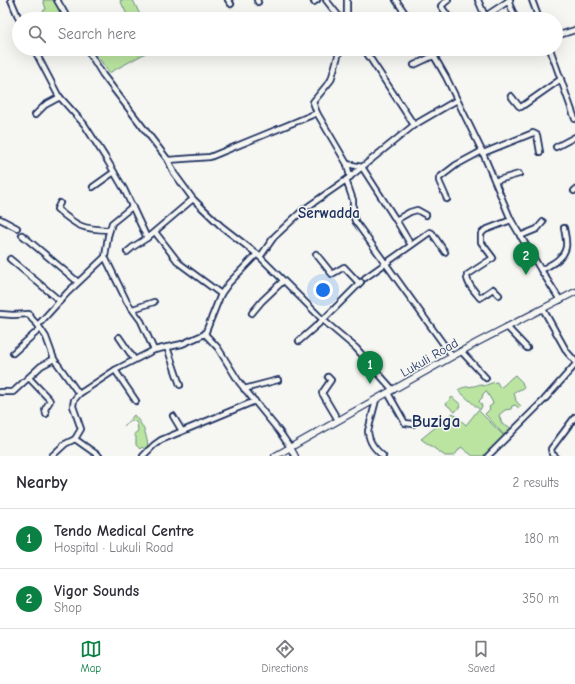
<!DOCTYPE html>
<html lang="en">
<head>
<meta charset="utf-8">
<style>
	:root { --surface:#fff; --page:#f2f2f3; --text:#2b2b33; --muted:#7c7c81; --line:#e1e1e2; --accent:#0b8043 }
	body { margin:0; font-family:"Comic Neue",sans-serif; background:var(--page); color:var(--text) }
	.you { position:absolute; left:323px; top:290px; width:14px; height:14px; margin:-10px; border:3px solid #fff; border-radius:50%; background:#1a73e8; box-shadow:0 0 0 6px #1a73e833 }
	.badge { display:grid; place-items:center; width:26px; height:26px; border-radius:50%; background:var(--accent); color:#fff; font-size:13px; font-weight:700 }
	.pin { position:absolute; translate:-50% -33px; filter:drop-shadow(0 1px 2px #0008) }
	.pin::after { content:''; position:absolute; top:21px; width:14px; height:12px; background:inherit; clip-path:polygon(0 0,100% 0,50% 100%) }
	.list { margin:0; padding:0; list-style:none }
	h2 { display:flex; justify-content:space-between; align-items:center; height:52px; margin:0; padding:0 16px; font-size:17px }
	h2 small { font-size:13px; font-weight:400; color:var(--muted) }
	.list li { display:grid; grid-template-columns:26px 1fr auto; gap:12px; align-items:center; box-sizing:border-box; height:60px; padding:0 16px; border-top:1px solid var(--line) }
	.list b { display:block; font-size:15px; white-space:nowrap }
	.list p { margin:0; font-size:13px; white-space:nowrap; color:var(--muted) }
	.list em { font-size:13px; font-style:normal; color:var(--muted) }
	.icon { flex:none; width:22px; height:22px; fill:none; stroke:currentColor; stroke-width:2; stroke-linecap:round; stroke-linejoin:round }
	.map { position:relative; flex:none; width:575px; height:456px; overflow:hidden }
	.search { position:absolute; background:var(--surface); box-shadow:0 4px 16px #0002; left:12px; right:12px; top:12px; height:44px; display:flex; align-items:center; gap:10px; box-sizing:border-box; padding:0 14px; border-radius:22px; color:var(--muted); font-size:15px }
	.sheet { height:172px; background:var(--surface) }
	nav { display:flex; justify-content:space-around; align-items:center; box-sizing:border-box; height:56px; border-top:1px solid var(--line); background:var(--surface); font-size:11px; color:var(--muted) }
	nav a { display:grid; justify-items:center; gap:2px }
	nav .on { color:var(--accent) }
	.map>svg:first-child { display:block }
	.green { fill:#bae4a0; stroke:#6a8a7f }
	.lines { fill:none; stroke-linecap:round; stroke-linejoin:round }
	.minor-casing { stroke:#1b2f5e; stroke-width:8 }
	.tertiary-casing { stroke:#1b2f5e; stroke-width:8 }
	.minor { stroke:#f6f6f2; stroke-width:4.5 }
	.tertiary { stroke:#f6f6f2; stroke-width:5.5 }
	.labels { text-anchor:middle; stroke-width:3; stroke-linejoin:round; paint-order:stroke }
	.street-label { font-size:13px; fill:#1b2f5e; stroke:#f6f6f2 }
	.quarter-label { font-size:15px; font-weight:bold; fill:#1b2f5e; stroke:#f6f6f2 }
	.district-label { font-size:17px; font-weight:bold; fill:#1b2f5e; stroke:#f6f6f2 }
</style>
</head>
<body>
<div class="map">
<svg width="575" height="456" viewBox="0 0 575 456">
	<rect width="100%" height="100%" fill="#f6f6f2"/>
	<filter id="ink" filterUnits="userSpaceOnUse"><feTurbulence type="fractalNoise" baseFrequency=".025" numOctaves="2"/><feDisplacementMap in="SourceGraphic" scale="8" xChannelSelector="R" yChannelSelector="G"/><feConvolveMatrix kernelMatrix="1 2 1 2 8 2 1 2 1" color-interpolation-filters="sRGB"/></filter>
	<g filter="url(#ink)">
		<g class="green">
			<path d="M43,0H54L66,19H47L43,11L46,9Z"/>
			<path d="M120,0H133L142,19H129Z"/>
			<path d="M106,49H153L109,73L96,54Z"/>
			<path d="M515,375L522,382L524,388L514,392L516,401L521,406L519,408L515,405L512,406L511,409L505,410L499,415L502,424L505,426H508L513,430L505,436L485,414L490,409L489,407L493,404L492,401L486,391L483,394L482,398L479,401L482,406L480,410L458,390C465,385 473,388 480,384L483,386C488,385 492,382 497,382L500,388C506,384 509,379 515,375Z"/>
			<path d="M452,397L461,405L455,412L446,404Z"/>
			<path d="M478,410L504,436L485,456H473L461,447L454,456H445L421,439L453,413L466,425Z"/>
			<path d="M134,415C144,427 145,430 148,445L144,449L142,447L140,449L136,445V437L134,434L138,431L137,423L133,420L124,426Z"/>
		</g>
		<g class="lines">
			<defs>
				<g id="minor">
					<path d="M11,0L19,19"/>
					<path d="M57,0L68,19"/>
					<path d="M228,0L231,4"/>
					<path d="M257,0L258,2"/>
					<path d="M326,0L341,19"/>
					<path d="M347,0V19"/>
					<path d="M396,0L409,19"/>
					<path d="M448,0L441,6L450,19"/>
					<path d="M478,0L485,16"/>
					<path d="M532,0L539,19"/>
					<path d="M508,1L516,19"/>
					<path d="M314,2L317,0"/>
					<path d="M481,19L510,0"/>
					<path d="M556,36L575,30"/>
					<path d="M34,49L58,95L84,124L107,160L124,189L147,238"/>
					<path d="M87,49L103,75L168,160L174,173L193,199L221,226L257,254L323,320L356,348L393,390"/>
					<path d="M340,49L331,80L313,102L317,113L347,164L350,177"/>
					<path d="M364,49L414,125"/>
					<path d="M430,49L446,77L482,151L511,220L541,270L560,300"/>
					<path d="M550,49L575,119"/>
					<path d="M434,57L443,49"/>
					<path d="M414,65L433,56"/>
					<path d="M511,96L519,106L521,107L561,79"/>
					<path d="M35,115L45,105L60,97"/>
					<path d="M556,147L575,137"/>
					<path d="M483,153L533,133L537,135L540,152"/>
					<path d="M168,160L210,157L317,113"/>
					<path d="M347,164L362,167L396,220L410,212L417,210L426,215"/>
					<path d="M346,180L353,200V214L355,221L452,356"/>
					<path d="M495,181L519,174"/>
					<path d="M93,187L114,172"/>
					<path d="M574,191L575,190"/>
					<path d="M447,199L439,181V178L456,165L482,151"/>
					<path d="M60,203L57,209C78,227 82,229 109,230"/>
					<path d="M0,219L17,228"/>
					<path d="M396,220L411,245"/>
					<path d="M155,232L179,263L221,294"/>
					<path d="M22,235L78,282"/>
					<path d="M520,236L537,229L543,222"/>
					<path d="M127,252L133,247L147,238L193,199"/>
					<path d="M316,254L332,274L344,267L359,283"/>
					<path d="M105,257L127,302L141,321L154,350"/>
					<path d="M260,257L274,237L303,210L346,180L414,125L457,100"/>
					<path d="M10,259L60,301"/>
					<path d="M541,270C550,265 564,259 566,247C567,241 565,234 564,228"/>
					<path d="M365,278L430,232L432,233L445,252"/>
					<path d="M499,295L493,289L480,298C475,292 466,283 467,275L493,258L481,242V234L485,230L511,220"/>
					<path d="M133,309L154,302"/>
					<path d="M543,309L567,352L575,361"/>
					<path d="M252,313L262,301L283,281"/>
					<path d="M0,314L13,315L29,314L32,319L38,325L46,337L54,359L79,394"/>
					<path d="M38,325L67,293L105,257L108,236L112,223L133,206"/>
					<path d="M507,327L527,348"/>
					<path d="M205,334L221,294L229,283L257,254"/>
					<path d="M119,337L134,359"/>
					<path d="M299,341L323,320L361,282"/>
					<path d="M167,347L180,385"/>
					<path d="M461,351L486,378"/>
					<path d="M13,353L40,329"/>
					<path d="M115,370L136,401"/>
					<path d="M328,377L331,380L322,393L338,420"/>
					<path d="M29,378L49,399L50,401L45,409L46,414"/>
					<path d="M244,389L278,380"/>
					<path d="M0,392H13L41,366L54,359"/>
					<path d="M388,393L405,423L413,424"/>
					<path d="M376,400L368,431C369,443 375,449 383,456"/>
					<path d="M173,416L182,431"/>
					<path d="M75,439L81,429L73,406L74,400L79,394L115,370L154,350L182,344L205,334L218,348L239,382L279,431L290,447"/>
					<path d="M52,456L65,444L75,439L99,456"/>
					<path d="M143,456L154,445L161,440L255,401"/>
					<path d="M488,456L544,400L575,365"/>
					<path d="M555,456L552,454L551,449L575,417"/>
				</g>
				<g id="tertiary">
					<path d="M290,447L295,456"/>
					<path d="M275,456L478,342L575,292"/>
				</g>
			</defs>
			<use href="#minor" class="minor-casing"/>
			<use href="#tertiary" class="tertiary-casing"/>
			<use href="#minor" class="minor"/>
			<use href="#tertiary" class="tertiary"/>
		</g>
	</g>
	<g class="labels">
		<g class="street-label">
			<text transform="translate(429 357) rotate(-30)" y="5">Lukuli Road</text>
		</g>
		<g class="quarter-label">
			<text x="329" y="218">Serwadda</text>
		</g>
		<g class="district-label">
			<text x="436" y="427">Buziga</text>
		</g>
	</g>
</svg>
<div class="you"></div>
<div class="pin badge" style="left:370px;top:384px">1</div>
<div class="pin badge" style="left:526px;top:275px">2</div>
<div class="search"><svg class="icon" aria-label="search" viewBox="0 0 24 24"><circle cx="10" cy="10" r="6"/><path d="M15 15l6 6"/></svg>Search here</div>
</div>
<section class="sheet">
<h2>Nearby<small>2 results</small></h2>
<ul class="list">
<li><span class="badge">1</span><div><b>Tendo Medical Centre</b><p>Hospital · Lukuli Road</p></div><em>180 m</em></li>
<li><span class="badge">2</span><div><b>Vigor Sounds</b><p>Shop</p></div><em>350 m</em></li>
</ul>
</section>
<nav>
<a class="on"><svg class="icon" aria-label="map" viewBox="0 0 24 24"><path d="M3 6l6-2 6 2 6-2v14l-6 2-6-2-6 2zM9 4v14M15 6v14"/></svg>Map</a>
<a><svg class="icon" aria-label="directions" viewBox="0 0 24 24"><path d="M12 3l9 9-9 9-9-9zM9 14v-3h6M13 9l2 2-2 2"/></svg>Directions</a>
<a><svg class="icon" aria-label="saved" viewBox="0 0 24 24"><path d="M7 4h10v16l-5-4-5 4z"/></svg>Saved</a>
</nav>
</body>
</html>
